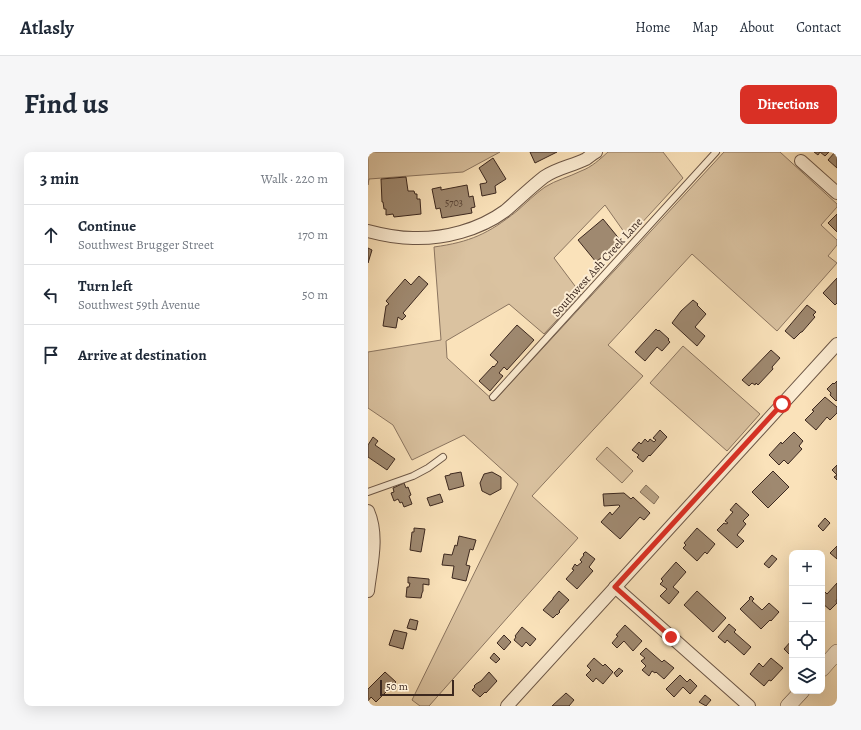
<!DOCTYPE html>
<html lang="en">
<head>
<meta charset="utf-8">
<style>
	:root { --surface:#fff; --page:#f6f6f7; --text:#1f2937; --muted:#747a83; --line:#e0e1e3; --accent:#d93025 }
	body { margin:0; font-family:Alegreya,serif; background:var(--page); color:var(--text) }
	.controls { position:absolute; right:12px; bottom:12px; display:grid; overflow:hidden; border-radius:8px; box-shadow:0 4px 16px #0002 }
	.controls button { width:36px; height:36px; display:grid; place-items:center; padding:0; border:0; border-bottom:1px solid var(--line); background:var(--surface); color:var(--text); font:20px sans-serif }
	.scale { position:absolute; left:12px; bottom:10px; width:74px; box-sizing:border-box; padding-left:4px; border:2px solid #3c281f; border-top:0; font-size:11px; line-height:14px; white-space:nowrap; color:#3c281f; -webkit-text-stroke:3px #fcecd2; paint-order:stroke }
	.stop { position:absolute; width:12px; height:12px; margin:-9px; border:3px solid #d93025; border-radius:50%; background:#fff }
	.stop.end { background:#d93025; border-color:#fff; box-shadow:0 1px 4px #0008 }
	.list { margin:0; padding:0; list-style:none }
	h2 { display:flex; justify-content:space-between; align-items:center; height:52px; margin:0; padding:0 16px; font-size:17px }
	h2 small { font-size:13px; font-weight:400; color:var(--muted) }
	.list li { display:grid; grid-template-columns:26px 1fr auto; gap:12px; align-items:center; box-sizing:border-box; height:60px; padding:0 16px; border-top:1px solid var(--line) }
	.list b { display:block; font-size:15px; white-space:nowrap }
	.list p { margin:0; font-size:13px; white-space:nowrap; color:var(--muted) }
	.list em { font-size:13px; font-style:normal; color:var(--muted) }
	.icon { flex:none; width:22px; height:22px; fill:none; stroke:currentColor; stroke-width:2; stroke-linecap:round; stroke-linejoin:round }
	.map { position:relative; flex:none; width:469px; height:554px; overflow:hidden; border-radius:8px }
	header { display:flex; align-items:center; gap:24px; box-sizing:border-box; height:56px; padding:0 20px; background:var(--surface); border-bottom:1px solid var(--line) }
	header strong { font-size:19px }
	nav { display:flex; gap:22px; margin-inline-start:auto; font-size:14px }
	.intro { display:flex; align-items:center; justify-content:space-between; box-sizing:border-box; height:96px; padding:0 24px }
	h1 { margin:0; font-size:28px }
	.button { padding:10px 18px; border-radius:8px; background:var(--accent); color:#fff; font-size:14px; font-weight:700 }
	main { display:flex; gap:24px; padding:0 24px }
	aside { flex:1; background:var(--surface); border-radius:8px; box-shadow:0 4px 16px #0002 }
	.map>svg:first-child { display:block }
	.green { fill:#dac2a0; stroke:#8b7560 }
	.water { fill:#b9a385; stroke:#87725c }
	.building { fill:#9f8970; stroke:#3c281f }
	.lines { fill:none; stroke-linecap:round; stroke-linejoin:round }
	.service-casing { stroke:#6c5646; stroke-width:8 }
	.minor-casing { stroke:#6c5646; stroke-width:14 }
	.tertiary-casing { stroke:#6c5646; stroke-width:16 }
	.service { stroke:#fcecd2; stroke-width:6 }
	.minor { stroke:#fcecd2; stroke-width:12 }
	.tertiary { stroke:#fcecd2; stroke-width:15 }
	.route { stroke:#d93025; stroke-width:5 }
	.labels { text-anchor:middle; stroke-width:4; stroke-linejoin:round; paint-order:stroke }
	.number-label { font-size:10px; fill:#554033 }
	.street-label { font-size:12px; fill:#3c281f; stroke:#fcecd2 }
</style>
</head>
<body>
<header>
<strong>Atlasly</strong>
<nav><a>Home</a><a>Map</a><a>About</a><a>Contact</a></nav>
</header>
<div class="intro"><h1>Find us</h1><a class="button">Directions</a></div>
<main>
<aside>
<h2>3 min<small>Walk · 220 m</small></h2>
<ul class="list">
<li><svg class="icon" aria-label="ahead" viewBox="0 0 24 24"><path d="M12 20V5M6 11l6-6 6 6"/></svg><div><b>Continue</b><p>Southwest Brugger Street</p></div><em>170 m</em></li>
<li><svg class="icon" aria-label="left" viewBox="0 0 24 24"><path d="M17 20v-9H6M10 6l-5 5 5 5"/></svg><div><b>Turn left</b><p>Southwest 59th Avenue</p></div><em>50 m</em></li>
<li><svg class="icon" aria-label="arrive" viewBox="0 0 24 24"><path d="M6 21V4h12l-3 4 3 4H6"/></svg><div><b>Arrive at destination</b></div></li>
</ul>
</aside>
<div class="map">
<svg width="469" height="554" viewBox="0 0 469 554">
	<rect width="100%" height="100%" fill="#fae2ba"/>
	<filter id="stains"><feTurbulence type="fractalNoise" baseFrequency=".005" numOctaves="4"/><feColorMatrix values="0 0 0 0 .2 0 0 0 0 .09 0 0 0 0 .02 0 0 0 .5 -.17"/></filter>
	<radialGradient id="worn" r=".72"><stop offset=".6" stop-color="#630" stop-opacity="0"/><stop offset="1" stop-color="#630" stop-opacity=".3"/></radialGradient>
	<g class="green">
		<path d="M0,0H132L95,20L1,27L0,33Z"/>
		<path d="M240,0H295L315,26L270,75L261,87L237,53L186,106L213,142L176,182L141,152L78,189L79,206L126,249L356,0H412L469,52V55L453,73L469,88V93L460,104L469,111L409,179L324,102L240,193L275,224L164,344L210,386L61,554H52L44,548L150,332L96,283L44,308L25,273L0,256V200L73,188L66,95C102,90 120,82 149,59C158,51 167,42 177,35C188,28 201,25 213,19C224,15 232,7 240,0Z"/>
		<path d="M315,194L392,262L359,299L282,231Z"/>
		<path d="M239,295L265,319L254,331L228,307Z"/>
	</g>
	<path class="water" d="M278,333L291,345L286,352L272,340Z"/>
	<g class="building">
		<path d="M162,0H189L167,11Z"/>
		<path d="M446,0H461L457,4L452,0L450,3Z"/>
		<path d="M467,0H469V16L460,8Z"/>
		<path d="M125,6L138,27L127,34L128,41L114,44L112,32L118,31L119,30L111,16Z"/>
		<path d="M38,25L40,39H46L47,42H49V47H52L53,62L26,65L25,62L18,63V57H16L15,50H14L13,27Z"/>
		<path d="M99,33L101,45L105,44L107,55L103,56L104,61L74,66L72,56L68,57L64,37L73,35V38Z"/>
		<path d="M469,62V80L460,71Z"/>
		<path d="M235,67L253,89L228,110L210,88Z"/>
		<path d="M0,96L4,98L0,111Z"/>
		<path d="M51,124L60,132L35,161L38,164L34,168L30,165L28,176L15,174L18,154L21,152L18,149L37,127L43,133Z"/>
		<path d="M469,126V151L467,153L455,141Z"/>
		<path d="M325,148L330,152L329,153L338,162L327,175L337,184L329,194L304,171L313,159Z"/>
		<path d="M439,153L448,160L445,163L447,165L434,180H433L426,187L417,179Z"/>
		<path d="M149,173L166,188L139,218L136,215L131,221L135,224L122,239L111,229L125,214L126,215L130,210L122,203Z"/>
		<path d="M288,177L290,179L291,178L301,187L300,188L302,190L294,199L289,195L277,209L267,200Z"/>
		<path d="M403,198L412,206L404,215L405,217L390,233L388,231L387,233L384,231L381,234L374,228Z"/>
		<path d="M469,229V248L468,249L462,243L463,241L459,237L465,231L466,232Z"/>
		<path d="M457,245L469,255V261L462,268L459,265L448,278L437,268L446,259L444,258Z"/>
		<path d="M292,278L299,285L282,304L281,303L275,310L269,305L271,303L264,298L271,290L273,292L277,287L280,290L282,287L286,290L288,288L285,286Z"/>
		<path d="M426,280L435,289L431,294L434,297L420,312L416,308L411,313L401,303L413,290L414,292Z"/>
		<path d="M5,285L10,289L7,293L27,307L19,318L0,305V293Z"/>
		<path d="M469,313V328L466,325L469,323L464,318Z"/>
		<path d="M405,319L421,335L400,356L384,340Z"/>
		<path d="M93,320L96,334L81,338L77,324L82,323V322Z"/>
		<path d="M124,320L133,325V337L122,343L114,339L112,331L116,322Z"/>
		<path d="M36,331L38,336L40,335L43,343L41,344L44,352L36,355L34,350L32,351L30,347L26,349L23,341L26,340L25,336Z"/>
		<path d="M256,341L263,347L265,345L282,361L276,368L272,365L252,387L233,370L242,360L244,363L252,354L251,353L236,354L235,342Z"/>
		<path d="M72,342L75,350L62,354L59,346Z"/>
		<path d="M368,351L381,363L375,369L378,372L369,383L376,389L369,396L349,378L356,371L358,372L360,371L357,369L365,360L362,358Z"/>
		<path d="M457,366L462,371L455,379L450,374Z"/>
		<path d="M46,376L57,377L53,400L42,398L44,380H46Z"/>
		<path d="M329,376L347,392L339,402L337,400L329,409L315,396L318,393L316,391Z"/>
		<path d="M91,384L108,388L105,398L102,397L98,413L102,414L98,429L84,426L86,414L74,413L76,402L84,403L87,393L89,394Z"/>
		<path d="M469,394V407L462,401Z"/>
		<path d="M217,400H218L227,407L221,415L225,419L209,437L198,427L206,418L204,417L207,412L209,414L214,410L212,408L216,403L215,402Z"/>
		<path d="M404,403L409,407L401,416L396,412Z"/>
		<path d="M308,410L318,420L305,435L311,440L301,452L292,444L299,437L292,432L295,429L293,427Z"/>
		<path d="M40,425L61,427V433L55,432V439L54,441L53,446L38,445L39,435H41L42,431H40Z"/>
		<path d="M469,431V447L468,449L469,451L462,458L454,451V442L457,440L459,442Z"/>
		<path d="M191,439L201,448L191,459L192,460L189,463V462L185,466L175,458L185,447V446Z"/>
		<path d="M329,439L358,466L345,480L316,453Z"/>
		<path d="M383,444L386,447L384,449L394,458L401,451L411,460L403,469L402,468L393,477L372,457L382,447L381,446Z"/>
		<path d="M42,467L50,469L48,478L39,476Z"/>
		<path d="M361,472L368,478L366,480L383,495L376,503L359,488L357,491L350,485Z"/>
		<path d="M257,473L274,489L265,499L256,489L249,496L244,491L250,484L248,483Z"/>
		<path d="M154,475L168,487L162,494L158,490L154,495L146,488L148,485L147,484Z"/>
		<path d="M26,478L39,481L35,497L21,493Z"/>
		<path d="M136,483L143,490L136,498L129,491Z"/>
		<path d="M424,488V505L416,497Z"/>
		<path d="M278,496L294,510L296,508L306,516L296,527L288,520L287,521L284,519L281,524L274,518L278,514L273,509L277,506L272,502Z"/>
		<path d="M126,501L132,507L128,511L122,506Z"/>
		<path d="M226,506L235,514L237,512L245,520L235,532L228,526L225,530L218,523L223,518L219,514Z"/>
		<path d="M403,506L415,516L403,529L401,528L396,534L382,522L391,511L395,515Z"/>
		<path d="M251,516L255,519L249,525L246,521Z"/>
		<path d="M17,520L28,530L8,550L3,545L0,549V537Z"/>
		<path d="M121,520L129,529L118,541L117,540L112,545L104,538L107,535L106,534L108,532L113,529Z"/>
		<path d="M312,523L319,530L322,527L329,534L322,542L315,535L306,545L298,537Z"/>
		<path d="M198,541L206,548L201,554H184Z"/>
		<path d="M337,543L343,548L338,554L331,550Z"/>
	</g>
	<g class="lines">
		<defs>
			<g id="service">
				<path d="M125,245L348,0"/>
				<path d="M0,340L45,324L60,316L75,305"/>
			</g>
			<g id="minor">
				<path d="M433,9L469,41"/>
				<path d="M0,79C15,83 30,86 45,86C76,87 111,78 137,59C150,48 162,36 176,25C189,16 204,14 218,7C221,5 224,2 228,0"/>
				<path d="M0,359C11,384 3,413 0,439"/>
				<path d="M247,435L381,554"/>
				<path d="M139,554L469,192"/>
			</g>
			<g id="tertiary">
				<path d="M454,517L469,500"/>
				<path d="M420,554L434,539"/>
			</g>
		</defs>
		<use href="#service" class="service-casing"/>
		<use href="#minor" class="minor-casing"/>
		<use href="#tertiary" class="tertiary-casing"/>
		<use href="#service" class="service"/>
		<use href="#minor" class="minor"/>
		<use href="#tertiary" class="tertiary"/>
	</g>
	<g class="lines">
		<path class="route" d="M303,485L247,435L414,252"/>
	</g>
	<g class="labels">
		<g class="number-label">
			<text x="86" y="54">5703</text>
		</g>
		<g class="street-label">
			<text transform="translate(229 115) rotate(-48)" y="4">Southwest Ash Creek Lane</text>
		</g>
	</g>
	<rect width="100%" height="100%" filter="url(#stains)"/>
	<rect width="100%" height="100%" fill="url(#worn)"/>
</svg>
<div class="controls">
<button>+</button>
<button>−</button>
<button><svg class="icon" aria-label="locate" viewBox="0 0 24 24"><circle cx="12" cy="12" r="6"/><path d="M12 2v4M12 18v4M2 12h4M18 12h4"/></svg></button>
<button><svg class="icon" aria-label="layers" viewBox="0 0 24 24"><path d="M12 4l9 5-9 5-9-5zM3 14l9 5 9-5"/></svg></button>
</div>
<div class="scale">50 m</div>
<div class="stop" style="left:414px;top:252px"></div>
<div class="stop end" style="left:303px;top:485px"></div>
</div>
</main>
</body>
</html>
